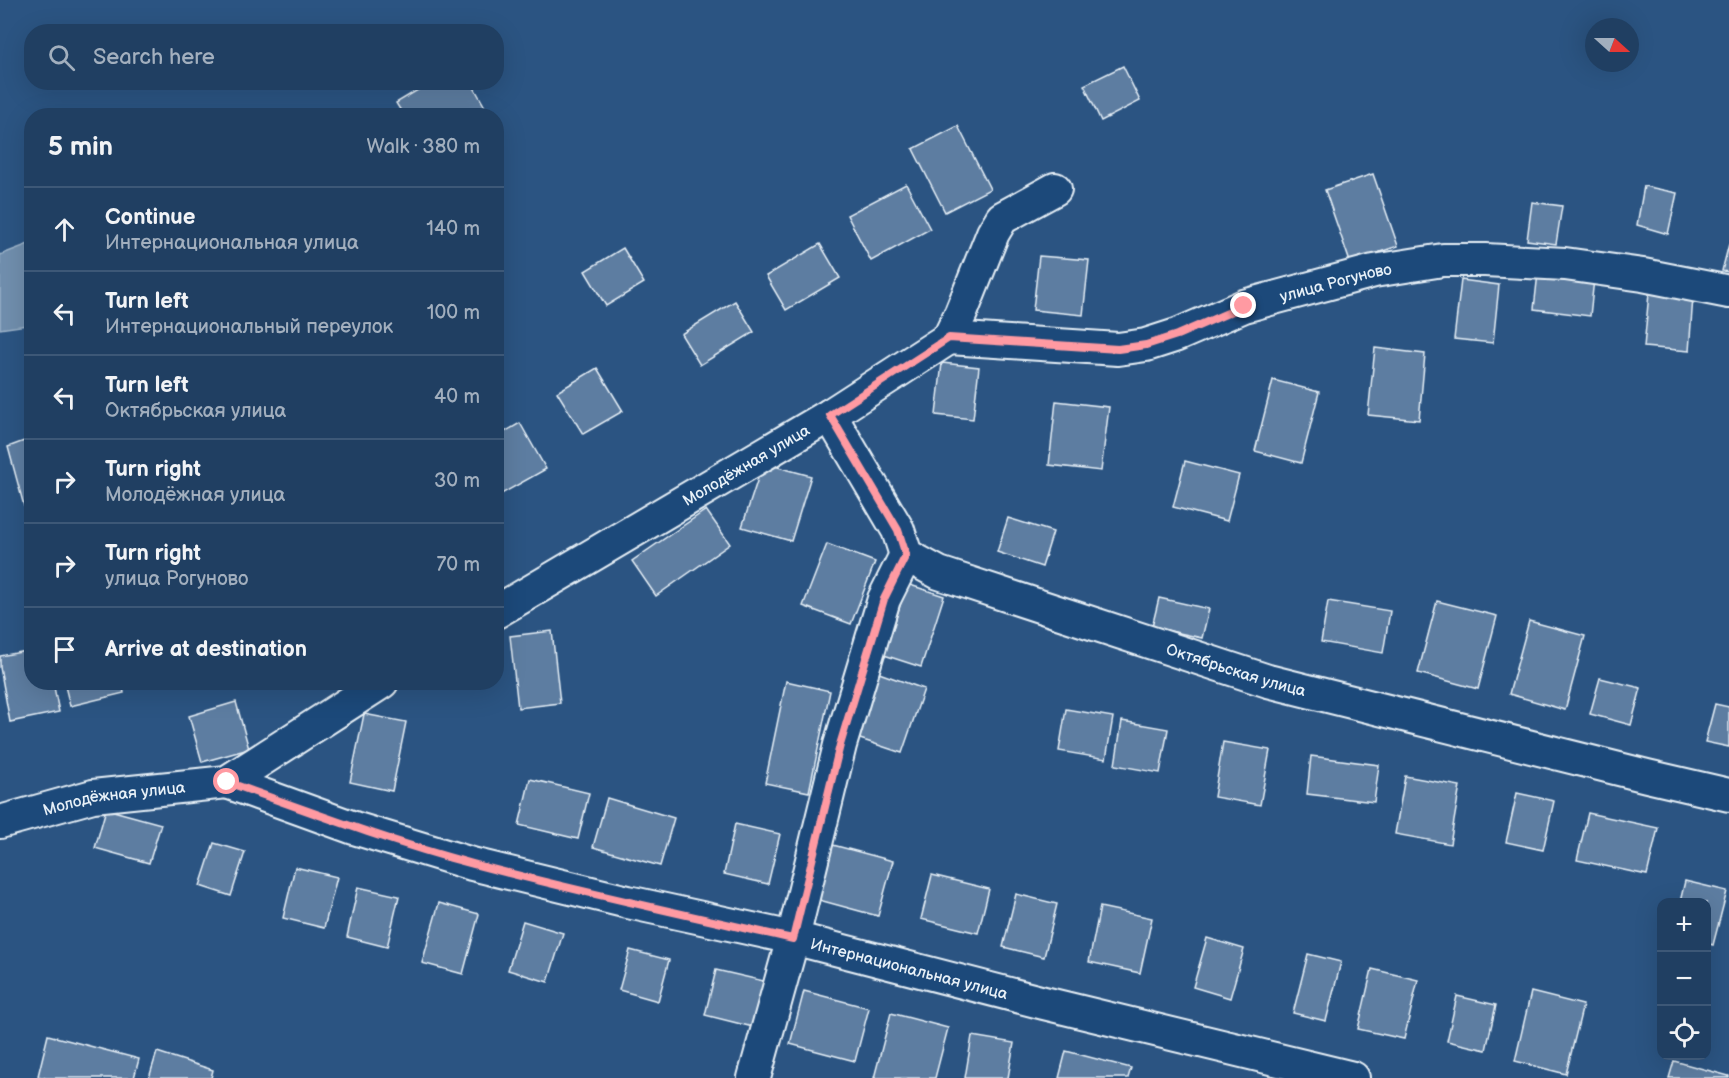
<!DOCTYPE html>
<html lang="en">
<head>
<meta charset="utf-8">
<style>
	:root { --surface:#203f62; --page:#284668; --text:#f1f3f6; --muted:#a2afbe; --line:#3d5877 }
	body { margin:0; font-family:"Balsamiq Sans",sans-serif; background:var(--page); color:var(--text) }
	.controls { position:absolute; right:18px; bottom:18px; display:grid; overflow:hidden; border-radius:12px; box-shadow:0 6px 24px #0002 }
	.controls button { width:54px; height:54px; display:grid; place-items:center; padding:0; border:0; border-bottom:2px solid var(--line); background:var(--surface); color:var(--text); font:30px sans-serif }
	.compass { position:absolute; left:1585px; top:18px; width:54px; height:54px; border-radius:50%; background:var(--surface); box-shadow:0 6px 24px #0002; rotate:111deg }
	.stop { position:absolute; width:18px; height:18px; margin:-14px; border:4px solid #ff9aa2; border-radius:50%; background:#fff }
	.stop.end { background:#ff9aa2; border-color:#fff; box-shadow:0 2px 6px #0008 }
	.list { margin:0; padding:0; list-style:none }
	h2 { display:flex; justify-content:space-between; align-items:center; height:78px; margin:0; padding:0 24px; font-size:26px }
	h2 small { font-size:20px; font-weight:400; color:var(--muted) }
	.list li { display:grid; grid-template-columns:39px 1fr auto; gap:18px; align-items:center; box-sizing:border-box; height:84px; padding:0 24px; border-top:2px solid var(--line) }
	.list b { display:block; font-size:22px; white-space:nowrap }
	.list p { margin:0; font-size:20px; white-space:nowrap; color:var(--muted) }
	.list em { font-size:20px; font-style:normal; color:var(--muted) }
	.icon { flex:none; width:33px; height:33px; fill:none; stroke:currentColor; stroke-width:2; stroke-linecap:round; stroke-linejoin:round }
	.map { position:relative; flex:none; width:1729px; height:1078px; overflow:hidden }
	.search { position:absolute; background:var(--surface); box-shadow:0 6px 24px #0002; left:24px; top:24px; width:480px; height:66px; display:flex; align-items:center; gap:15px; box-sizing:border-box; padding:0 21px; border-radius:24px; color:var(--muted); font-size:22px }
	.panel { position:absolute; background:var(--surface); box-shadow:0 6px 24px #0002; left:24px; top:108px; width:480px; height:582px; border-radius:24px }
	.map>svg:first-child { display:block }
	.water { fill:#708ead; stroke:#a0b6cb; stroke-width:1.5 }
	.building { fill:#5d7da1; stroke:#e8f1f8; stroke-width:1.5 }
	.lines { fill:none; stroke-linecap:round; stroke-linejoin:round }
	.minor-casing { stroke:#e8f1f8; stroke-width:36 }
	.minor { stroke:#1f4a7a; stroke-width:32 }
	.route { stroke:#ff9aa2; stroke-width:8 }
	.labels { text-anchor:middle; stroke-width:6; stroke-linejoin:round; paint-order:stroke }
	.street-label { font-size:16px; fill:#e8f1f8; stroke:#1f4a7a }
</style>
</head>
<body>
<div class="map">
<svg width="1729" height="1078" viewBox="0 0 1729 1078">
	<rect width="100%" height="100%" fill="#2b5482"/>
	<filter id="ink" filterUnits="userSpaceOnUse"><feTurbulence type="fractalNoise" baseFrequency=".0167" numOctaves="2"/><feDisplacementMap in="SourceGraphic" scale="12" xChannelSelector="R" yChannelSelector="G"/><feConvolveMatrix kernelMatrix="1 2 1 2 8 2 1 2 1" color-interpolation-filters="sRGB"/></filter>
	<g filter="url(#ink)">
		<path class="water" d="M31,243V332L27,325L0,329V255Z"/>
		<g class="building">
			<path d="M1123,66L1140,101L1101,121L1084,85Z"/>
			<path d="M431,82H471L490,116H404L396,103Z"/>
			<path d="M958,126L990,189L945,212L913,149Z"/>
			<path d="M1373,174L1398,246L1350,262L1325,190Z"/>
			<path d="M906,184L930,229L871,261L847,215Z"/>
			<path d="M1644,186L1677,193L1668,234L1637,225Z"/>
			<path d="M1532,202L1562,206L1556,244L1527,240Z"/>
			<path d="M820,244L840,278L786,310L766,276Z"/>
			<path d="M1729,244V272L1722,271Z"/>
			<path d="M623,248L644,283L606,306L585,271Z"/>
			<path d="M1039,256L1089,260L1083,315L1033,310Z"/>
			<path d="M1538,273L1594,279L1590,316L1534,309Z"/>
			<path d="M1461,280L1499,285L1493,343L1454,339Z"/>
			<path d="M1649,293L1693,297L1689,351L1644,347Z"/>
			<path d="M735,301L754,332L700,365L681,334Z"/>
			<path d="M1375,348L1425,354L1419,420L1368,415Z"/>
			<path d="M942,363L979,367L973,419L936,415Z"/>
			<path d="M597,368L623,411L583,434L557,392Z"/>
			<path d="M1273,380L1319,392L1301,463L1255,451Z"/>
			<path d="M1056,401L1109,407L1101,471L1049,465Z"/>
			<path d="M520,423L546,469L496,497V437Z"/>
			<path d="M32,438V503L24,506L8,447Z"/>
			<path d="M1185,461L1239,475L1227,521L1173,507Z"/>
			<path d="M763,463L811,476L791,541L742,527Z"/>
			<path d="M706,510L730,544L656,596L632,561Z"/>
			<path d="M1008,518L1053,532L1042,567L997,552Z"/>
			<path d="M827,544L875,562L851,624L803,606Z"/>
			<path d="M907,584L944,596L921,667L884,655Z"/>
			<path d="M1159,598L1209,609L1202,638L1152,627Z"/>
			<path d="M1328,601L1390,611L1383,653L1321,642Z"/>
			<path d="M1437,601L1497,616L1478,689L1418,673Z"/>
			<path d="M1529,621L1585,636L1565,710L1509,694Z"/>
			<path d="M552,631L560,703L518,708L510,636Z"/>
			<path d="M32,650V682H53L59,712L10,722L0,667V656Z"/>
			<path d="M879,673L924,689L902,753L857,738Z"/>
			<path d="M1600,678L1641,688L1631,725L1590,714Z"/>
			<path d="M786,681L830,691L809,792L765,783Z"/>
			<path d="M64,682H122L124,693L70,706Z"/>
			<path d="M236,702L249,749L202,762L189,716Z"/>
			<path d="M1715,704L1729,707V747L1705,742Z"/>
			<path d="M1066,709L1113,717L1106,759L1059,751Z"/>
			<path d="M364,714L406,722L392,791L350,782Z"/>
			<path d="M1122,721L1168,729L1160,773L1115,765Z"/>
			<path d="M1223,742L1270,750L1260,805L1214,797Z"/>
			<path d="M1311,756L1379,765L1374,802L1307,794Z"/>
			<path d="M1405,776L1460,786L1450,844L1395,834Z"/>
			<path d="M530,779L589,793L578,839L519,825Z"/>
			<path d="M1517,793L1554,801L1543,850L1506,842Z"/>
			<path d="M607,798L674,818L660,866L593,847Z"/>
			<path d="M106,809L161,824L149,863L95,848Z"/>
			<path d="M1588,813L1658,828L1647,875L1577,860Z"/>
			<path d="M735,824L780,834L768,884L724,874Z"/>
			<path d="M214,843L245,852L231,896L200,886Z"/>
			<path d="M833,845L893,861L878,916L819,900Z"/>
			<path d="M295,867L337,877L324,928L283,918Z"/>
			<path d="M932,875L989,889L978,933L921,919Z"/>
			<path d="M1685,881L1727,891L1713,945L1706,943V902H1680Z"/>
			<path d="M358,887L399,896L387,947L347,937Z"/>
			<path d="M1016,894L1057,904L1044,957L1003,947Z"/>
			<path d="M439,903L479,914L463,974L422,963Z"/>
			<path d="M1100,907L1152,918L1140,973L1089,962Z"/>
			<path d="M523,921L563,933L548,982L508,970Z"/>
			<path d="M1207,938L1244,949L1230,998L1193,987Z"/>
			<path d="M630,950L669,960L658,1001L619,990Z"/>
			<path d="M1308,954L1341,962L1326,1021L1293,1013Z"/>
			<path d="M1372,969L1418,980L1404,1039L1358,1029Z"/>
			<path d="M716,970L768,982L757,1028L705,1015Z"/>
			<path d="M804,991L869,1008L855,1061L790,1044Z"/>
			<path d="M1531,992L1583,1005L1566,1074L1515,1061Z"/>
			<path d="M1457,996L1496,1005L1486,1050L1447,1041Z"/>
			<path d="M891,1013L948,1028L935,1078H874Z"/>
			<path d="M48,1035L139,1059L134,1078H46L38,1076Z"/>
			<path d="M972,1036L1014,1043L1008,1078H965Z"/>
			<path d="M1066,1051L1131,1068L1128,1078H1059Z"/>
			<path d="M157,1052L213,1070L211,1078H149Z"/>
			<path d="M1674,1061L1729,1076V1078H1669Z"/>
		</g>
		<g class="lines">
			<defs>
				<g id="minor">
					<path id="s1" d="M949,338L1118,349L1146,345L1177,335L1244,306L1374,271L1443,260H1485L1565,264L1643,275L1729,292"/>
					<path id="s2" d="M830,415L898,530L906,555L939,573L1268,681L1647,776L1729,795"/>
					<path id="s3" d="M496,612L830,415L949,338L961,313L993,233L1002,218L1055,189"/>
					<path id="s4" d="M227,782L354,828L472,864L628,902L793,938L1044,1003L1353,1078"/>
					<path id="s5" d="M0,822L93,796L227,782L382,682"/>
					<path d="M754,1078L793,938L840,745L884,599L906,555"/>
				</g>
			</defs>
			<use href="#minor" class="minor-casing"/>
			<use href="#minor" class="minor"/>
		</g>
	</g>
	<g class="lines" filter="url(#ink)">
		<path class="route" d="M227,782C308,811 390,842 473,864C579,892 686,915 793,939L840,745L884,599L906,555L898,530L830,415L949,338L1118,349L1146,345L1177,335L1244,306"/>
	</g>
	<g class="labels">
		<g class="street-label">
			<text dy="6" stroke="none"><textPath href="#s1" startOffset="398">улица Рогуново</textPath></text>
			<text dy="6" stroke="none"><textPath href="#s3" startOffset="290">Молодёжная улица</textPath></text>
			<text dy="6" stroke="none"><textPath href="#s2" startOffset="510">Октябрьская улица</textPath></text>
			<text dy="6" stroke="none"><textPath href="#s5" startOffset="117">Молодёжная улица</textPath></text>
			<text dy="6" stroke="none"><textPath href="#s4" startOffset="708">Интернациональная улица</textPath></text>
		</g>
	</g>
</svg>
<div class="controls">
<button>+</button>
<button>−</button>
<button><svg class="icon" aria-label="locate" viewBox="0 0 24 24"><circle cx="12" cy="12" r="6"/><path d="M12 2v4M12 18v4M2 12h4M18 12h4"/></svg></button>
</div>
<svg class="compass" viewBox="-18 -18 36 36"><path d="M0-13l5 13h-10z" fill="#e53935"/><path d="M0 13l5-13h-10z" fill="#a2afbe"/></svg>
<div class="stop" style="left:227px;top:782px"></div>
<div class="stop end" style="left:1244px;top:306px"></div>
<div class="search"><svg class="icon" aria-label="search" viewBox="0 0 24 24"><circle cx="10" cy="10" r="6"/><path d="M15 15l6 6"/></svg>Search here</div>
<section class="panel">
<h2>5 min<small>Walk · 380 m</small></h2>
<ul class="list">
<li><svg class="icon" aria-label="ahead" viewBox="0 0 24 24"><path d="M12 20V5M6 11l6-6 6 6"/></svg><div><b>Continue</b><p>Интернациональная улица</p></div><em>140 m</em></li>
<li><svg class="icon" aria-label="left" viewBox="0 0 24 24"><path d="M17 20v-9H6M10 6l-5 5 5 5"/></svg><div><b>Turn left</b><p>Интернациональный переулок</p></div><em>100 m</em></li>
<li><svg class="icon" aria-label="left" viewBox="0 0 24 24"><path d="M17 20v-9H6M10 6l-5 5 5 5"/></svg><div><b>Turn left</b><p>Октябрьская улица</p></div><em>40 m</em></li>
<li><svg class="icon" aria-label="right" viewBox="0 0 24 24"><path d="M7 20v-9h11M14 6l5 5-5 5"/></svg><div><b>Turn right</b><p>Молодёжная улица</p></div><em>30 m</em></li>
<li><svg class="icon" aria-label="right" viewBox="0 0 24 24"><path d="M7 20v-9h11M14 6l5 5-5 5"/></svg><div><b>Turn right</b><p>улица Рогуново</p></div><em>70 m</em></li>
<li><svg class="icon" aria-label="arrive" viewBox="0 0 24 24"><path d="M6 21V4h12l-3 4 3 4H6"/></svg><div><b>Arrive at destination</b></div></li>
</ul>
</section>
</div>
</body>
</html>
